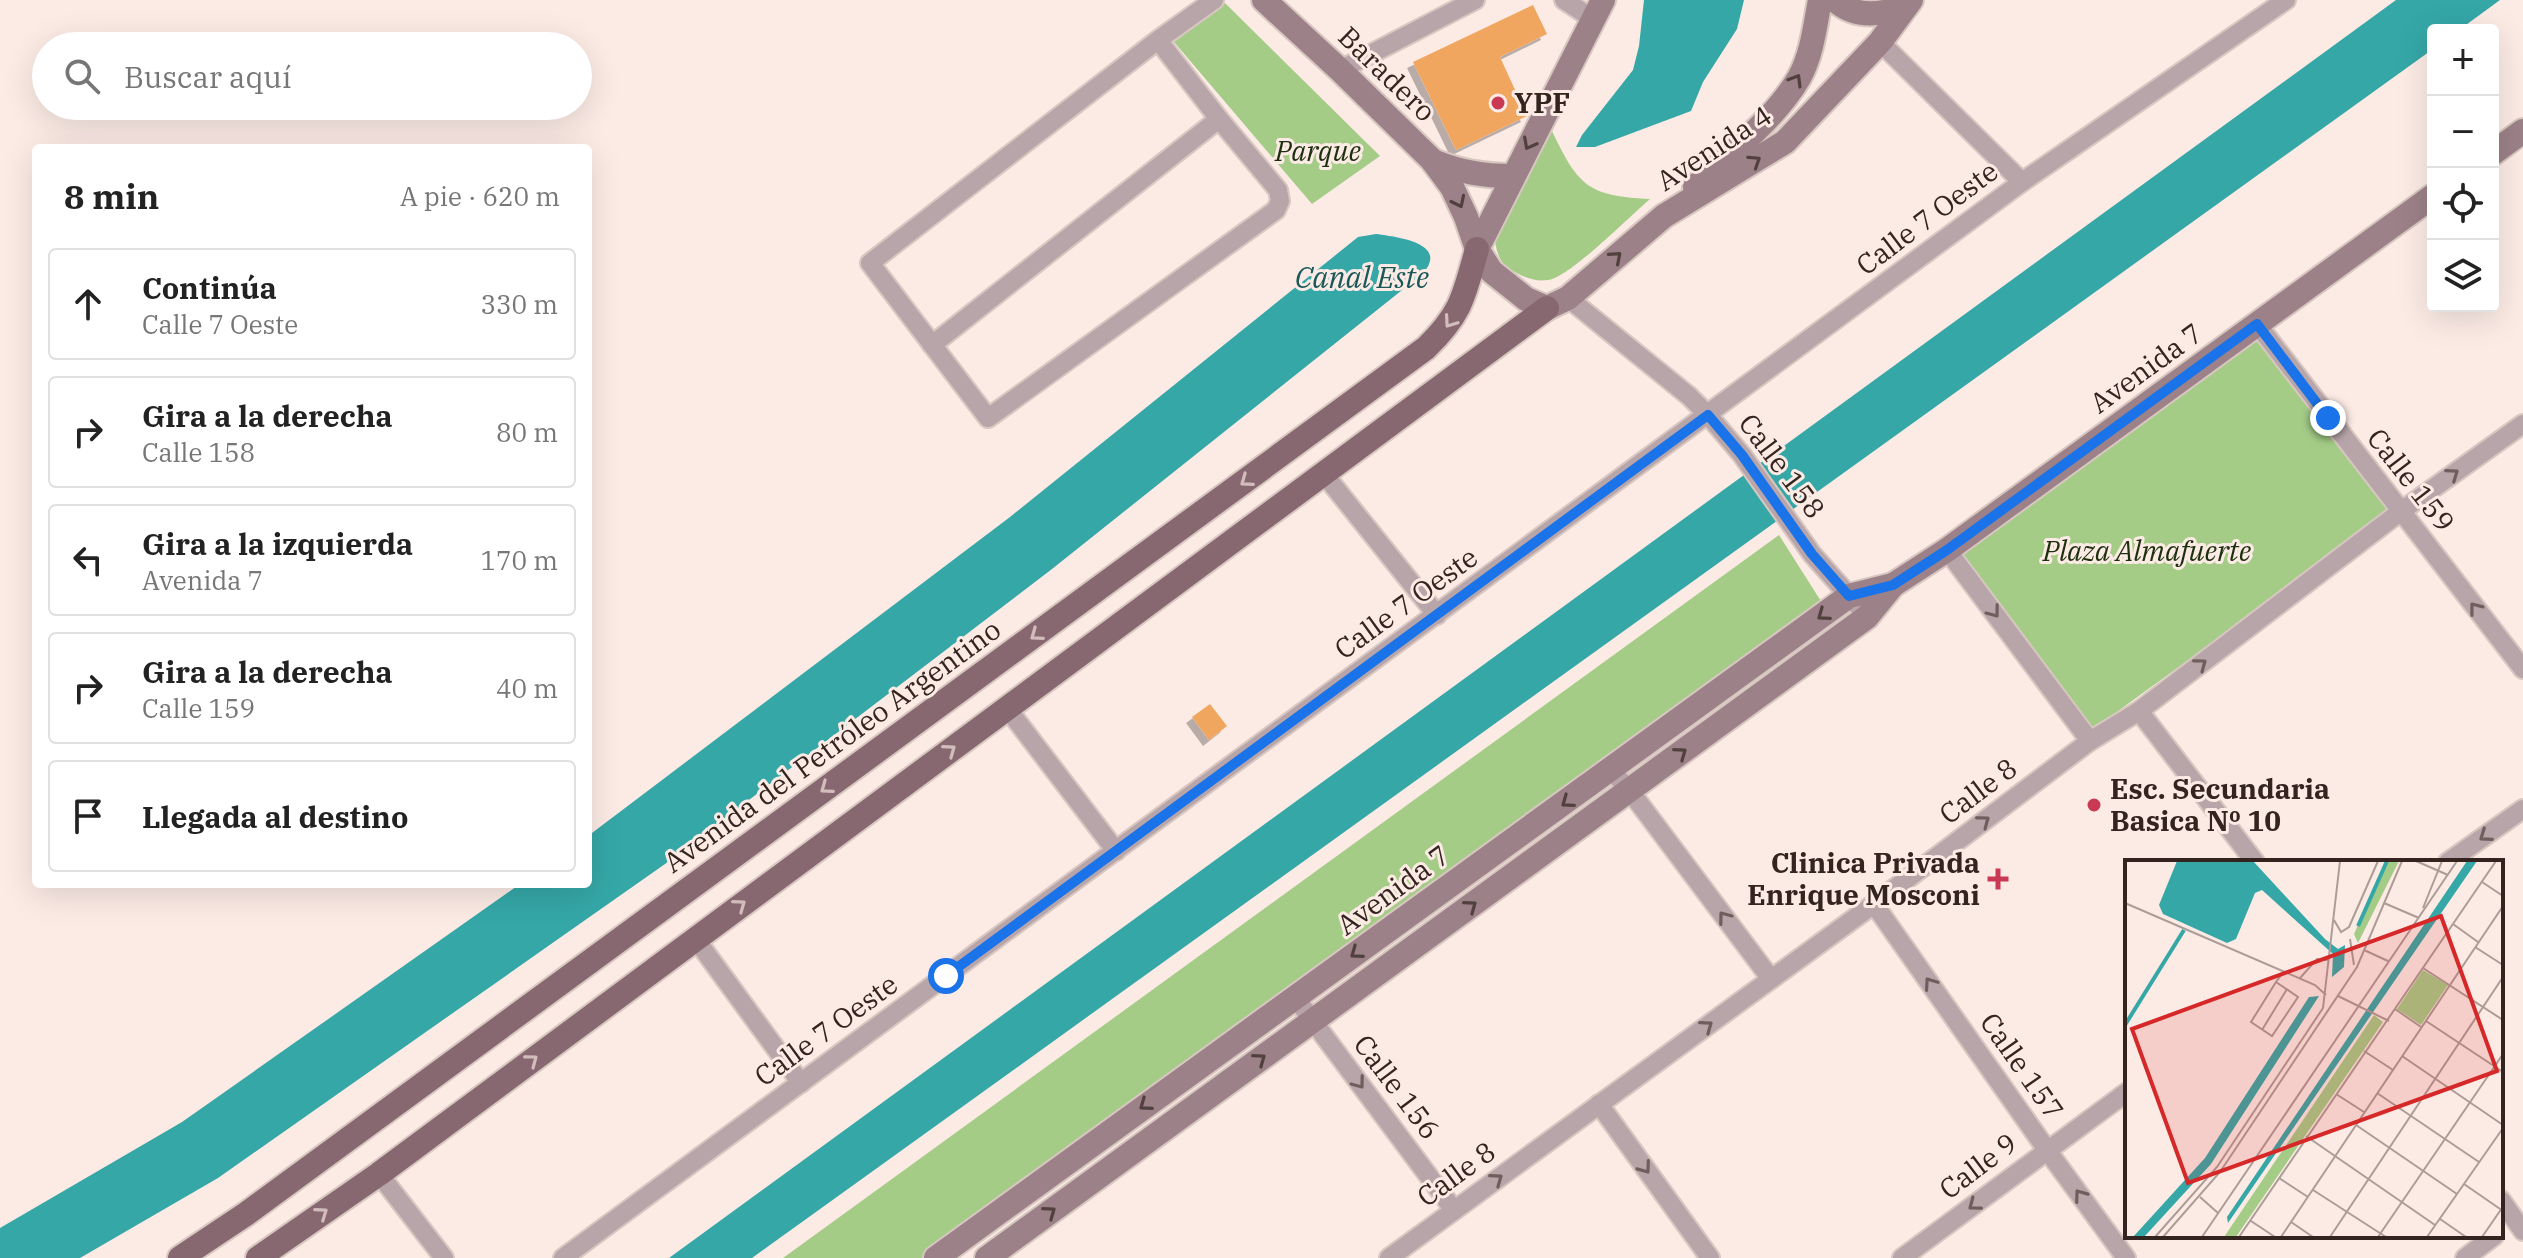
<!DOCTYPE html>
<html lang="es">
<head>
<meta charset="utf-8">
<style>
	:root { --surface:#fff; --page:#f2f2f2; --text:#222; --muted:#767676; --line:#e0e0e0 }
	body { margin:0; font-family:"IBM Plex Serif",serif; background:var(--page); color:var(--text) }
	.controls { position:absolute; right:24px; top:24px; display:grid; overflow:hidden; border-radius:8px; box-shadow:0 8px 32px #0002 }
	.controls button { width:72px; height:72px; display:grid; place-items:center; padding:0; border:0; border-bottom:2px solid var(--line); background:var(--surface); color:var(--text); font:40px sans-serif }
	.stop { position:absolute; width:24px; height:24px; margin:-18px; border:6px solid #1a73e8; border-radius:50%; background:#fff }
	.stop.end { background:#1a73e8; border-color:#fff; box-shadow:0 2px 8px #0008 }
	.list { margin:0; padding:0; list-style:none }
	h2 { display:flex; justify-content:space-between; align-items:center; height:104px; margin:0; padding:0 32px; font-size:34px }
	h2 small { font-size:26px; font-weight:400; color:var(--muted) }
	.list li { display:grid; grid-template-columns:52px 1fr auto; gap:24px; align-items:center; box-sizing:border-box; height:112px; margin:0 16px 16px; padding:0 16px; border:2px solid var(--line); border-radius:8px }
	.list b { display:block; font-size:30px; white-space:nowrap }
	.list p { margin:0; font-size:26px; white-space:nowrap; color:var(--muted) }
	.list em { font-size:26px; font-style:normal; color:var(--muted) }
	.icon { flex:none; width:44px; height:44px; fill:none; stroke:currentColor; stroke-width:2; stroke-linecap:round; stroke-linejoin:round }
	.map { position:relative; flex:none; width:2523px; height:1258px; overflow:hidden }
	.search { position:absolute; background:var(--surface); box-shadow:0 8px 32px #0002; left:32px; top:32px; width:560px; height:88px; display:flex; align-items:center; gap:20px; box-sizing:border-box; padding:0 28px; border-radius:44px; color:var(--muted); font-size:30px }
	.panel { position:absolute; background:var(--surface); box-shadow:0 8px 32px #0002; left:32px; top:144px; width:560px; height:744px; border-radius:8px }
	.map>svg:first-child { display:block }
	.green { fill:#a4cc87 }
	.water { fill:#35a7a7 }
	.building { fill:#f0a65f; filter:url(#shadow) }
	.lines { fill:none; stroke-linecap:round; stroke-linejoin:round }
	.minor-casing { stroke:#d8c7c1; stroke-width:22 }
	.secondary-casing { stroke:#d8c7c1; stroke-width:28 }
	.primary-casing { stroke:#d8c7c1; stroke-width:28 }
	.minor { stroke:#b8a5a9; stroke-width:18 }
	.secondary { stroke:#9c8288; stroke-width:24 }
	.primary { stroke:#886870; stroke-width:24 }
	.oneway { stroke:#52403e }
	.oneway2 { stroke:#d3bdbc }
	.oneway3 { stroke:#6f5e5d }
	.route { stroke:#1a73e8; stroke-width:10 }
	.poi-dot { fill:#c93953; stroke:#fcebe5; stroke-width:3 }
	.labels { text-anchor:middle; stroke-width:6; stroke-linejoin:round; paint-order:stroke }
	.street-label { font-size:28px; fill:#33241f; stroke:#fcebe5 }
	.poi-label { font-size:28px; font-weight:bold; fill:#33241f; stroke:#fcebe5; text-anchor:start }
	.park-label { font-size:28px; font-style:italic; fill:#1d300e; stroke:#fcebe5 }
	.water-label { font-size:30px; font-style:italic; fill:#1a5859; stroke:#fcebe5 }
	.inset-river { fill:none; stroke:#35a7a7; stroke-width:4 }
	.inset-road { fill:none; stroke:#ac9b96; stroke-width:2 }
	.view { fill:#d62828; fill-opacity:0.15; stroke:#d62828; stroke-width:4 }
	.inset-edge { fill:none; stroke:#33241f; stroke-width:4 }
</style>
</head>
<body>
<div class="map">
<svg width="2523" height="1258" viewBox="0 0 2523 1258">
	<defs>
		<filter id="shadow"><feDropShadow dx="-6" dy="6" stdDeviation="0" flood-color="#0004"/></filter>
	</defs>
	<rect width="100%" height="100%" fill="#fcebe5"/>
	<g class="green">
		<path d="M1225,3L1380,156L1312,204L1174,42Z"/>
		<path d="M1552,131C1578,185 1587,196 1650,199C1631,215 1569,278 1548,280C1534,282 1524,277 1513,271C1497,263 1494,245 1495,228Z"/>
		<path d="M2254,335L2393,511L2092,730L1959,549Z"/>
		<path d="M1779,535L1824,606L929,1258H783Z"/>
	</g>
	<g class="water">
		<path d="M1644,0H1744L1737,29L1703,82L1691,111L1595,147H1576L1582,135L1633,70L1639,46Z"/>
		<path d="M2396,0H2500L2459,30H2433V49L752,1258H669Z"/>
		<path d="M1376,234C1390,236 1439,241 1429,264C1428,268 1424,271 1421,275L1052,569L665,864L218,1178L80,1258H0V1228L182,1122L520,884H588V836L1010,517L1358,237Z"/>
	</g>
	<g class="building">
		<path d="M1533,5L1547,34L1500,57L1527,116L1456,150L1413,62Z"/>
		<path d="M1210,704L1227,726L1209,740L1192,717Z"/>
	</g>
	<g class="lines">
		<defs>
			<g id="minor">
				<path d="M1564,0L1593,19"/>
				<path d="M1158,40L1219,119L1278,190L1280,201L1276,210L988,418L870,263L1158,40L1214,0"/>
				<path d="M1880,42L2022,182"/>
				<path d="M1340,70L1475,0"/>
				<path d="M1568,298L1689,396L1708,415L1742,455L1812,554L1858,606"/>
				<path d="M2257,324L2523,669"/>
				<path d="M932,345L1219,119"/>
				<path d="M1324,474L1437,615"/>
				<path d="M1947,550L2090,741"/>
				<path d="M1007,708L1116,851"/>
				<path d="M2139,711L2255,862"/>
				<path d="M1611,770L1630,791L1771,979"/>
				<path d="M2448,862L2523,809"/>
				<path d="M1874,904L2047,1150L2126,1258"/>
				<path d="M695,938L801,1083"/>
				<path d="M1295,997L1454,1210"/>
				<path d="M1599,1104L1710,1258"/>
				<path d="M379,1174L444,1258"/>
				<path d="M2501,1200L2523,1231"/>
				<path d="M563,1258L2022,182L2286,0"/>
				<path d="M1389,1258L1874,904L2090,741L2139,711L2400,512L2523,424"/>
				<path d="M1902,1258L2127,1092"/>
				<path d="M2465,1258L2494,1236"/>
			</g>
			<g id="secondary">
				<path d="M1264,0L1340,70L1432,160L1452,187L1466,217L1477,249L1491,271L1526,299L1547,308L1568,298L1664,216L1785,142L1880,42L1911,0"/>
				<path d="M1835,0C1856,19 1883,15 1907,5"/>
				<path d="M2493,153L2523,131"/>
				<path d="M1433,161C1460,172 1483,176 1512,176"/>
				<path d="M1695,187C1729,154 1775,119 1799,78C1812,55 1815,26 1820,0"/>
				<path d="M1477,249L1603,0"/>
				<path d="M936,1258L1849,596L1893,585"/>
				<path d="M987,1258L1867,617L1893,585L1947,550L2433,196"/>
			</g>
			<g id="primary">
				<path d="M180,1258L246,1214L1426,348C1462,313 1464,296 1477,249"/>
				<path d="M258,1258L379,1174L1547,308"/>
			</g>
		</defs>
		<use href="#minor" class="minor-casing"/>
		<use href="#secondary" class="secondary-casing"/>
		<use href="#primary" class="primary-casing"/>
		<use href="#minor" class="minor"/>
		<use href="#secondary" class="secondary"/>
		<use href="#primary" class="primary"/>
	</g>
	<defs><path id="oneway-chevron" d="M-2-3.5L2.5 0L-2 3.5" fill="none" stroke-width="1.6" stroke-linecap="round" stroke-linejoin="round" transform="scale(2)"/></defs>
	<g class="oneway">
		<use href="#oneway-chevron" transform="translate(1796 80) rotate(-59)"/>
		<use href="#oneway-chevron" transform="translate(1529 144) rotate(118)"/>
		<use href="#oneway-chevron" transform="translate(1755 161) rotate(-33)"/>
		<use href="#oneway-chevron" transform="translate(1459 202) rotate(64)"/>
		<use href="#oneway-chevron" transform="translate(1616 257) rotate(-41)"/>
		<use href="#oneway-chevron" transform="translate(1823 615) rotate(144)"/>
		<use href="#oneway-chevron" transform="translate(1681 753) rotate(-36)"/>
		<use href="#oneway-chevron" transform="translate(1567 802) rotate(144)"/>
		<use href="#oneway-chevron" transform="translate(1471 906) rotate(-36)"/>
		<use href="#oneway-chevron" transform="translate(1356 953) rotate(144)"/>
		<use href="#oneway-chevron" transform="translate(1260 1059) rotate(-36)"/>
		<use href="#oneway-chevron" transform="translate(1145 1105) rotate(144)"/>
		<use href="#oneway-chevron" transform="translate(1050 1212) rotate(-36)"/>
	</g>
	<g class="oneway2">
		<use href="#oneway-chevron" transform="translate(1450 322) rotate(125)"/>
		<use href="#oneway-chevron" transform="translate(1246 481) rotate(144)"/>
		<use href="#oneway-chevron" transform="translate(1036 635) rotate(144)"/>
		<use href="#oneway-chevron" transform="translate(950 750) rotate(-36)"/>
		<use href="#oneway-chevron" transform="translate(826 788) rotate(144)"/>
		<use href="#oneway-chevron" transform="translate(740 905) rotate(-36)"/>
		<use href="#oneway-chevron" transform="translate(532 1060) rotate(-37)"/>
		<use href="#oneway-chevron" transform="translate(322 1213) rotate(-35)"/>
	</g>
	<g class="oneway3">
		<use href="#oneway-chevron" transform="translate(2453 474) rotate(-35)"/>
		<use href="#oneway-chevron" transform="translate(2475 608) rotate(-128)"/>
		<use href="#oneway-chevron" transform="translate(1994 612) rotate(53)"/>
		<use href="#oneway-chevron" transform="translate(2201 664) rotate(-37)"/>
		<use href="#oneway-chevron" transform="translate(1984 821) rotate(-37)"/>
		<use href="#oneway-chevron" transform="translate(2485 836) rotate(145)"/>
		<use href="#oneway-chevron" transform="translate(1724 917) rotate(-127)"/>
		<use href="#oneway-chevron" transform="translate(1930 983) rotate(-125)"/>
		<use href="#oneway-chevron" transform="translate(1707 1026) rotate(-36)"/>
		<use href="#oneway-chevron" transform="translate(1359 1083) rotate(53)"/>
		<use href="#oneway-chevron" transform="translate(1645 1168) rotate(54)"/>
		<use href="#oneway-chevron" transform="translate(1497 1179) rotate(-36)"/>
		<use href="#oneway-chevron" transform="translate(2080 1195) rotate(-126)"/>
		<use href="#oneway-chevron" transform="translate(1974 1205) rotate(143)"/>
	</g>
	<g class="lines">
		<path class="route" d="M946,976L1708,415L1742,455L1812,554L1849,596L1893,585L1947,550L2257,324L2328,418"/>
	</g>
	<g class="poi-dot">
		<circle cx="1498" cy="103" r="8"/>
		<circle cx="2094" cy="805" r="8"/>
		<path d="M1994 867h8v8h8v8h-8v8h-8v-8h-8v-8h8z"/>
	</g>
	<g class="labels">
		<g class="street-label">
			<text transform="translate(1387 74) rotate(44)" y="10">Baradero</text>
			<text transform="translate(1714 148) rotate(-33)" y="10">Avenida 4</text>
			<text transform="translate(1927 218) rotate(-37)" y="10">Calle 7 Oeste</text>
			<text transform="translate(2146 368) rotate(-36)" y="10">Avenida 7</text>
			<text transform="translate(1782 466) rotate(53)" y="10">Calle 158</text>
			<text transform="translate(2411 480) rotate(52)" y="10">Calle 159</text>
			<text transform="translate(1406 603) rotate(-36)" y="10">Calle 7 Oeste</text>
			<text transform="translate(832 746) rotate(-36)" y="10">Avenida del Petróleo Argentino</text>
			<text transform="translate(1978 791) rotate(-37)" y="10">Calle 8</text>
			<text transform="translate(1393 890) rotate(-36)" y="10">Avenida 7</text>
			<text transform="translate(826 1030) rotate(-36)" y="10">Calle 7 Oeste</text>
			<text transform="translate(2022 1066) rotate(55)" y="10">Calle 157</text>
			<text transform="translate(1397 1087) rotate(53)" y="10">Calle 156</text>
			<text transform="translate(1978 1166) rotate(-37)" y="10">Calle 9</text>
			<text transform="translate(1456 1174) rotate(-36)" y="10">Calle 8</text>
		</g>
		<g class="poi-label">
			<text x="1514" y="113">YPF</text>
			<text x="2110" y="799">Esc. Secundaria<tspan x="2110" dy="32">Basica Nº 10</tspan></text>
			<text x="1980" y="873" text-anchor="end">Clinica Privada<tspan x="1980" dy="32">Enrique Mosconi</tspan></text>
		</g>
		<g class="park-label">
			<text x="1318" y="161">Parque</text>
			<text x="2147" y="561">Plaza Almafuerte</text>
		</g>
		<g class="water-label">
			<text x="1362" y="288">Canal Este</text>
		</g>
	</g>
	<g transform="translate(2125 860)">
		<rect width="378" height="378" fill="#fcebe5"/>
		<path d="M261,1H274L233,83L229,74ZM298,110L323,125L296,165L272,149ZM249,155L258,162L111,377H99Z" fill="#a4cc87"/>
		<path d="M52,1H128L200,79L213,89L220,85L219,107L207,117L208,94L137,30L130,33L111,79L102,83L38,54L34,45ZM342,1H352L103,363L102,357ZM194,136L86,304L19,377H8L80,298L184,137Z" fill="#35a7a7"/>
		<path class="inset-river" d="M233,66L262,1M0,165L59,70"/>
		<path class="inset-road" d="M291,1L323,15M357,22L378,36M0,43L190,125L201,135M259,43L294,58M298,48L317,1M209,60L216,72L224,67L253,1M328,64L353,82M225,79L229,105M350,87L378,105M239,90L263,101M298,108L378,160M175,118L192,99L203,100M151,122L173,137L147,176L126,162L151,122L159,111M213,136L264,161M270,149L296,167M301,161L378,212M137,170L162,129M239,191L268,210M277,196L378,265M252,233L354,302M211,234L239,252M231,265L332,334M181,276L310,365M154,318L183,337M339,324L378,351M188,330L261,377M75,337L93,353M315,359L341,377M126,361L150,377M166,362L188,377M30,377L92,307L198,148L215,1M38,377L95,312L232,107L277,1M77,377L332,1M114,377L371,1M156,377L378,46M205,377L378,117M253,377L378,194M302,377L378,268M357,377L377,348"/>
		<path class="view" d="M316,56L372,211L63,323L7,169Z"/>
		<rect width="378" height="378" class="inset-edge"/>
	</g>
</svg>
<div class="controls">
<button>+</button>
<button>−</button>
<button><svg class="icon" aria-label="locate" viewBox="0 0 24 24"><circle cx="12" cy="12" r="6"/><path d="M12 2v4M12 18v4M2 12h4M18 12h4"/></svg></button>
<button><svg class="icon" aria-label="layers" viewBox="0 0 24 24"><path d="M12 4l9 5-9 5-9-5zM3 14l9 5 9-5"/></svg></button>
</div>
<div class="stop" style="left:946px;top:976px"></div>
<div class="stop end" style="left:2328px;top:418px"></div>
<div class="search"><svg class="icon" aria-label="search" viewBox="0 0 24 24"><circle cx="10" cy="10" r="6"/><path d="M15 15l6 6"/></svg>Buscar aquí</div>
<section class="panel">
<h2>8 min<small>A pie · 620 m</small></h2>
<ul class="list">
<li><svg class="icon" aria-label="ahead" viewBox="0 0 24 24"><path d="M12 20V5M6 11l6-6 6 6"/></svg><div><b>Continúa</b><p>Calle 7 Oeste</p></div><em>330 m</em></li>
<li><svg class="icon" aria-label="right" viewBox="0 0 24 24"><path d="M7 20v-9h11M14 6l5 5-5 5"/></svg><div><b>Gira a la derecha</b><p>Calle 158</p></div><em>80 m</em></li>
<li><svg class="icon" aria-label="left" viewBox="0 0 24 24"><path d="M17 20v-9H6M10 6l-5 5 5 5"/></svg><div><b>Gira a la izquierda</b><p>Avenida 7</p></div><em>170 m</em></li>
<li><svg class="icon" aria-label="right" viewBox="0 0 24 24"><path d="M7 20v-9h11M14 6l5 5-5 5"/></svg><div><b>Gira a la derecha</b><p>Calle 159</p></div><em>40 m</em></li>
<li><svg class="icon" aria-label="arrive" viewBox="0 0 24 24"><path d="M6 21V4h12l-3 4 3 4H6"/></svg><div><b>Llegada al destino</b></div></li>
</ul>
</section>
</div>
</body>
</html>
